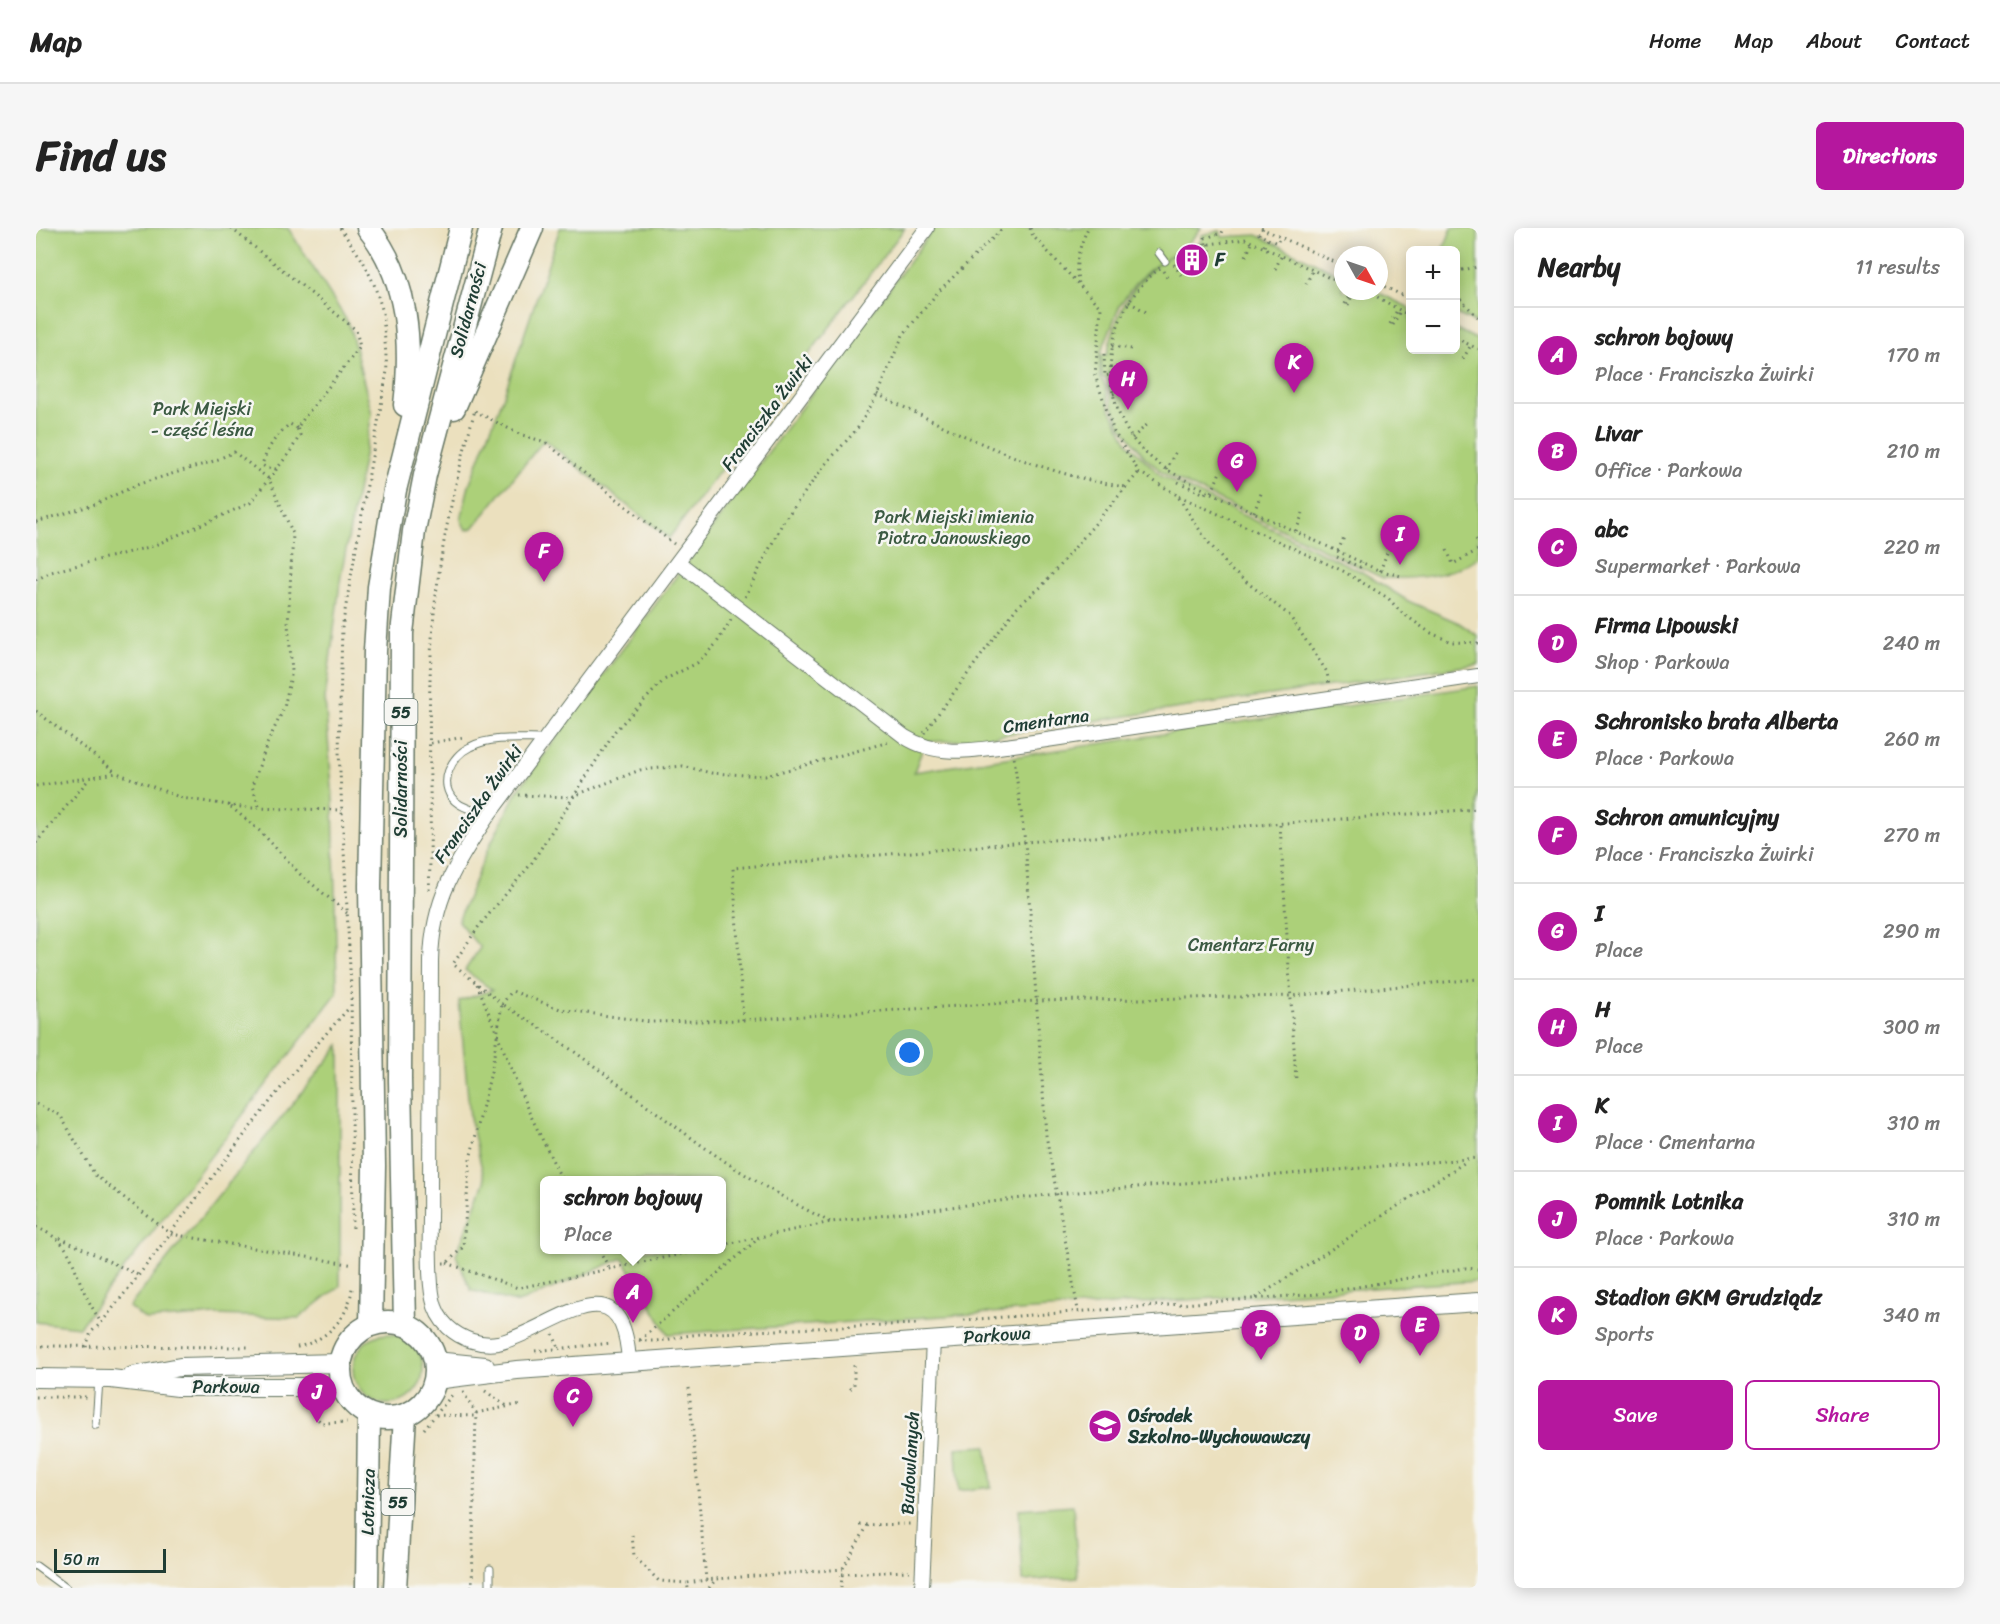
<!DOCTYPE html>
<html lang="en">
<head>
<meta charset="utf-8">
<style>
	:root { --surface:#fff; --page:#f6f6f6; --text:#222; --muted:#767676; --line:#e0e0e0; --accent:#b5179e }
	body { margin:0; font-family:Sriracha,sans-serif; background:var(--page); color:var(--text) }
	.controls { position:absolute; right:18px; top:18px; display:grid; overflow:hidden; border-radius:9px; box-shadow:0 3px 15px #0003 }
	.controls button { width:54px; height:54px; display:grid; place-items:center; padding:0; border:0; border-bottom:2px solid var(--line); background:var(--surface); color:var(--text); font:30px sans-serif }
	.compass { position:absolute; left:1298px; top:18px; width:54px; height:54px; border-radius:50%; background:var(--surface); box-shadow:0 3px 15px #0003; rotate:130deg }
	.scale { position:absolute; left:18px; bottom:15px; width:112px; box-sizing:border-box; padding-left:6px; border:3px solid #1f3d34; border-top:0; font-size:16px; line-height:21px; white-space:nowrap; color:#1f3d34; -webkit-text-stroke:4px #f6f6f2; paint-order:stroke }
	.you { position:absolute; left:874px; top:825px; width:21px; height:21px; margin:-15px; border:4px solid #fff; border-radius:50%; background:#1a73e8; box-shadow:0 0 0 9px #1a73e833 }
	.badge { display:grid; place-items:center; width:39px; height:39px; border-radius:50%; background:var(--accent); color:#fff; font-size:20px; font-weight:700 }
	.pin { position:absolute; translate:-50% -50px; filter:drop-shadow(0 2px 3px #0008) }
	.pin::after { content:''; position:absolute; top:32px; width:21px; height:18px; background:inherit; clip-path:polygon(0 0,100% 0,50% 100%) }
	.popup { position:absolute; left:504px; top:948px; width:186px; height:78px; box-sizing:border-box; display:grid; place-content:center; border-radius:9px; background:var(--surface); filter:drop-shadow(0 2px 4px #0005); font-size:20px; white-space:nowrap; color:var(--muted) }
	.popup b { font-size:22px; color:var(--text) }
	.popup::after { content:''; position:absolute; left:50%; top:100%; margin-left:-12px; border:12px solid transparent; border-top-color:var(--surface) }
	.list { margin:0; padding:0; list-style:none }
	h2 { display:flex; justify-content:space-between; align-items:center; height:78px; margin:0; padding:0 24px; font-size:26px }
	h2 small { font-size:20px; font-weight:400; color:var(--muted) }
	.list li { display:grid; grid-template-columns:39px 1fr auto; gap:18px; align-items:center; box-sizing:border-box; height:96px; padding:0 24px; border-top:2px solid var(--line) }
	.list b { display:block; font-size:22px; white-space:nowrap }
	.list p { margin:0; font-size:20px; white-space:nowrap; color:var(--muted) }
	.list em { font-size:20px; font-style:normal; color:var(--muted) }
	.actions { display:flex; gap:12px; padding:18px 24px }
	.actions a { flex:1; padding:14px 0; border:2px solid var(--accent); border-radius:9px; text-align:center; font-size:21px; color:var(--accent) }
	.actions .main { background:var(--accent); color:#fff }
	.map { position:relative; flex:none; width:1442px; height:1360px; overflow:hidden; border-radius:9px }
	header { display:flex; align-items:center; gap:36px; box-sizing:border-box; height:84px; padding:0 30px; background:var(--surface); border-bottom:2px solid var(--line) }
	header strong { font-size:28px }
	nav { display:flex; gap:33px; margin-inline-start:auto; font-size:21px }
	.intro { display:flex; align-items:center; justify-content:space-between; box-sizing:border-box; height:144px; padding:0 36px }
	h1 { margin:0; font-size:42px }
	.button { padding:15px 27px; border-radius:9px; background:var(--accent); color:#fff; font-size:21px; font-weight:700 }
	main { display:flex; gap:36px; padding:0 36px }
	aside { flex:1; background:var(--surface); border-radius:9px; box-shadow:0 3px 15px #0003 }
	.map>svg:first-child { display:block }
	.green { fill:#acd079; stroke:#668656; stroke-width:1.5; fill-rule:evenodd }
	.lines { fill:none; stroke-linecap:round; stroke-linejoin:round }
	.service-casing { stroke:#667664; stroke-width:9 }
	.minor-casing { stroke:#667664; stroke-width:16 }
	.tertiary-casing { stroke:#667664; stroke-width:20 }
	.primary-casing { stroke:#667664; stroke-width:25 }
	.path { stroke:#667664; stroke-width:3; stroke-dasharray:1.5 4.5; stroke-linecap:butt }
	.service { stroke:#fff; stroke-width:7 }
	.minor { stroke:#fff; stroke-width:14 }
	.tertiary { stroke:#fff; stroke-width:18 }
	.primary { stroke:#fff; stroke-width:22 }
	.labels { text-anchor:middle; stroke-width:5; stroke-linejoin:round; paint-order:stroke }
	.shield { fill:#f6f6f2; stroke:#60746d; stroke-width:1.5 }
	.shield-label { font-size:16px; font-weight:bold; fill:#1f3d34 }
	.poi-label { font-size:18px; font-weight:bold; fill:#1f3d34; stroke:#f6f6f2; text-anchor:start }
	.street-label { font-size:18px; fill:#1f3d34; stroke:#f6f6f2 }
	.park-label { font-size:18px; fill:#3b5a42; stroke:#f6f6f2 }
</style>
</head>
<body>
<header>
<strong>Map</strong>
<nav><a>Home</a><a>Map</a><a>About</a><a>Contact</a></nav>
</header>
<div class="intro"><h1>Find us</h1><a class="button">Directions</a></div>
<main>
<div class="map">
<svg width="1442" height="1360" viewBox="0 0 1442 1360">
	<rect width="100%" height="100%" fill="#f6f6f2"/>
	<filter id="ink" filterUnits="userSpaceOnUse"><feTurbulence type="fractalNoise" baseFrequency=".0167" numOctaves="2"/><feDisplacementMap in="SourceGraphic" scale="12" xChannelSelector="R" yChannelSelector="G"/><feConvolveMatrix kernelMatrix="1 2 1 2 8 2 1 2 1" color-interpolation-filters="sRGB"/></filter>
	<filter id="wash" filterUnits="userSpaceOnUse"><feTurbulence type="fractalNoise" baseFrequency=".008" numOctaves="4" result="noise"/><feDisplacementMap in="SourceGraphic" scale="24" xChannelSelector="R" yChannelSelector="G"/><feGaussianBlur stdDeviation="1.35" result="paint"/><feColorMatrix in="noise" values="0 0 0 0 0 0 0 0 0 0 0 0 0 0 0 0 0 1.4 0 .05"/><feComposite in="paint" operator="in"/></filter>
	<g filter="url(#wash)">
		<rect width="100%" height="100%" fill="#ebe0be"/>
		<g class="green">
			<path d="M0,0H252L313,96L336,186L305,347L289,471L297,573L301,765L43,1099L0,1094Z"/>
			<path d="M524,0H869L633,310L508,212L437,300L430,302L425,292L433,257L467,170Z"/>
			<path d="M898,0H1165L1152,16L1112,43L1098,57L1084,77L1064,127V149L1070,159L1073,179L1092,215L1125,248L1326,344L1372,373L1423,395L1442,408V436L930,512L889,514L878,544L1442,458V1053L632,1106L587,1030L482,1075L435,1062L420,1027L449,954L434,890L423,773L456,762L429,742L444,720L422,693L450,625L480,565ZM508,952H686V1022H508Z"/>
			<path d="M1416,0H1442V96L1420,86V22H1407Z"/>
			<path d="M1184,3L1186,9L1221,7L1307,48V63H1339L1374,80V122H1420V101L1442,112V329C1416,349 1379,351 1347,350L1127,245L1109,229L1084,196L1076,177L1072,152L1066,149L1065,127H1071C1082,73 1110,31 1164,15L1166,7Z"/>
			<path d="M304,817V1058L263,1090L180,1087L110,1092L93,1079Z"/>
			<circle cx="352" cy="1141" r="35"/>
			<path d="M950,1218L955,1259L922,1263L920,1220Z"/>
			<path d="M1037,1277L1042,1349L987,1353L983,1281Z"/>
		</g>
	</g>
	<g filter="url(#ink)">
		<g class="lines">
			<defs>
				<g id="service">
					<path d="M1123,25L1129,33"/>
					<path d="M453,586C441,583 428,581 419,573C401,556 415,528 434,519C455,508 484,511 507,511"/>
					<path d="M60,1197L63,1151"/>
					<path d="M0,1338L30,1360"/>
					<path d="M454,1360V1341"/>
				</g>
				<g id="minor">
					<path d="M642,334L869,509C902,530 939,522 977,517L1442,448"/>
					<path d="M593,1134C587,1027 516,1103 462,1115C444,1118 425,1111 412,1099C404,1091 399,1082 397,1071C391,1043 395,992 394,962C394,886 394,810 395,733C396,672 420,635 453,586L891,0"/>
					<path d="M886,1360L897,1112"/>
				</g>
				<g id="tertiary">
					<path d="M399,1133L449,1138"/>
					<path d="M96,1148L144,1139L303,1135"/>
					<path d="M0,1150L75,1151L142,1159H305"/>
					<path d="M399,1152L481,1142L1442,1074"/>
				</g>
				<g id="primary">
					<path d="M332,0C373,51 376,116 369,177"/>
					<path d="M418,180L496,0"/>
					<circle cx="352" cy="1142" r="48"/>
					<path d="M335,1096L338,938L334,658L339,423L343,359L359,262L425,0"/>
					<path d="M369,1096L364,852L366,405L378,303L389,247L455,0"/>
					<path d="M331,1360L333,1187"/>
					<path d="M359,1360L369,1187"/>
				</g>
			</defs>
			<use href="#service" class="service-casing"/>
			<use href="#minor" class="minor-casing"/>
			<use href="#tertiary" class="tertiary-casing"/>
			<use href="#primary" class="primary-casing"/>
			<g class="path">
				<path d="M304,0L327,33L338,56L347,84L351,143L306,400L303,524L315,760L317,1003"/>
				<path d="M994,0L997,8L1065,80L1059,147L1078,204L1103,244L1141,267L1169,310L1195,342L1253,387L1291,444L1293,457"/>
				<path d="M1225,0L1307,38"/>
				<path d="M1227,0L1223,6L1232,11L1228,18"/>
				<path d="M1232,11L1241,15L1244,9"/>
				<path d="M1170,16L1169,10L1186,5L1188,0"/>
				<path d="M1172,16L1177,33"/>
				<path d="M1327,27L1329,23"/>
				<path d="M1210,28L1217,13"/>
				<path d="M1140,30L1167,17L1209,11L1307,56"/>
				<path d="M1138,36L1145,47"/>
				<path d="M1124,40C1095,63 1079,92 1075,129C1072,158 1081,192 1100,215C1128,248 1175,263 1213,282C1256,302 1299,322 1342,342L1365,348"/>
				<path d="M1239,41L1246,27"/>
				<path d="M1127,43L1133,53"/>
				<path d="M1420,43L1442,39"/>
				<path d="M1043,55C1037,37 1044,17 1052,0"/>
				<path d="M1270,56L1277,42"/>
				<path d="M1343,56L1374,71"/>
				<path d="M1322,63L1327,65L1330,63"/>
				<path d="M1331,63L1374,88"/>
				<path d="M1420,67L1442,89"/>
				<path d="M1093,74L1110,84"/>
				<path d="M1309,76L1315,63"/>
				<path d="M1312,77L1318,63"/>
				<path d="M1420,94L1423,95L1420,100"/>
				<path d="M1354,96L1361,82"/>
				<path d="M1357,97L1364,83"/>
				<path d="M1420,110L1442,121"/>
				<path d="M1076,118L1095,121"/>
				<path d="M1068,126L1069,148L1074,147"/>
				<path d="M1427,131L1435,117"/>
				<path d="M841,166C921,205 1001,246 1090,259"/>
				<path d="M1077,166L1096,161"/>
				<path d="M439,183L483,206L509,214L638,316"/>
				<path d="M1096,210L1112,196"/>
				<path d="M240,241L231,240L226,237C231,220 241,206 254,196L261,200"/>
				<path d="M1130,242L1140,223"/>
				<path d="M1142,254L1169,266L1171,262"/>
				<path d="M1176,264L1184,244"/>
				<path d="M1143,268L1307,343L1352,370L1365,384L1393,404L1415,414L1442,415"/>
				<path d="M1218,284L1226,263"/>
				<path d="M0,294L57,277L103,256L178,233L198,224L233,251L257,306L252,396L256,443L248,480L231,516L216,558L224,581"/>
				<path d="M1260,303L1267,285"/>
				<path d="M1440,311L1442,314"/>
				<path d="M1411,322L1417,336L1442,322"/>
				<path d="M1302,323L1309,307"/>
				<path d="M1301,329L1324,339L1326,334"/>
				<path d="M1344,343L1351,325"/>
				<path d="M0,352L15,344L117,318L214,275L254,224L264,207L261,200L268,190L324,119L320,102L195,0"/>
				<path d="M709,369L747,294L788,238L821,201L839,171L867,107L902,64L967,0"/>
				<path d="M695,392L680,416L661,435L628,452L579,503L495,636L443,698L417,736L466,776L476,763L524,781L615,794L707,792L1000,773L1255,768L1442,751"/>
				<path d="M0,483L81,545"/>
				<path d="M888,505L981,379L1006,358L1103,244"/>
				<path d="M395,515L428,509"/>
				<path d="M978,530L989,614L1010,907L1042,1082"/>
				<path d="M0,558L81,545L146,570L212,580L306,582"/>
				<path d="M483,567L535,569L604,542L647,538L675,545L729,548L853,514"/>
				<path d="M195,579L225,604L264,646L311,685"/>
				<path d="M1244,597L1260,852"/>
				<path d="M0,615L53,551"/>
				<path d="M393,662C397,579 390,494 396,411C401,332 418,257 439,182"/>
				<path d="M441,756L491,880L526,952"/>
				<path d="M707,792L697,640L989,614L1442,581"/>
				<path d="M0,876L24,887L59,947L135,1006L318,1037"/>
				<path d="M0,999C33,1014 33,1025 45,1056C50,1070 58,1082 65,1095"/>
				<path d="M24,1010L102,1047"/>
				<path d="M686,1017L795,994L1019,966L1442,930"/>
				<path d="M563,1022L574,1041"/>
				<path d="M407,1035H411L427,1019L434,931L456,840L466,776C533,816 594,866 657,911C700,943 747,970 794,994"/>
				<path d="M411,1035L482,1060L665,1022"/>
				<path d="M1220,1070L1431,933"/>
				<path d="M928,1092L1282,1066L1429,1040L1442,1041"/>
				<path d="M517,1106L523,1121"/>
				<path d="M603,1112C626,1116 644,1107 666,1106C738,1102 810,1098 883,1096"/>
				<path d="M604,1112L723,1010"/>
				<path d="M0,1118L216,1119"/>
				<path d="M50,1119L55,1104L65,1095C149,991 223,878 314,779"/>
				<path d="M261,1119C290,1113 313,1090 316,1060"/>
				<path d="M499,1123L576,1115"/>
				<path d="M653,1160L670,1352L680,1351"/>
				<path d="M814,1161L818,1157V1133"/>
				<path d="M449,1163L471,1178"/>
				<path d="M427,1164L440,1185L436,1360"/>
				<path d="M0,1169H52"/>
				<path d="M282,1174L281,1190L285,1195L311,1194"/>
				<path d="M440,1185L485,1176"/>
				<path d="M400,1187L440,1188"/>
				<path d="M388,1201L416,1167"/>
				<path d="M824,1297L876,1296"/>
				<path d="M596,1307L598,1328L623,1353L651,1355"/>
				<path d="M807,1340L832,1297"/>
				<path d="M806,1346L873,1343"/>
				<path d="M652,1360L651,1355L670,1352"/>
				<path d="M673,1360L680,1351L807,1341"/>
				<path d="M805,1360L806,1347"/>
			</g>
			<use href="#service" class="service"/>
			<use href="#minor" class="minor"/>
			<use href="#tertiary" class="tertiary"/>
			<use href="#primary" class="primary"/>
		</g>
	</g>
	<defs>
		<symbol id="building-disc" viewBox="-11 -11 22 22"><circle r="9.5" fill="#b5179e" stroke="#f6f6f2"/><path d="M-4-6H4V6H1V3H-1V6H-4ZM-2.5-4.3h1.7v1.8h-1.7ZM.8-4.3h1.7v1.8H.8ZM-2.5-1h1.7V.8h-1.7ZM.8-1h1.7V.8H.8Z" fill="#fff"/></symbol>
		<symbol id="school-disc" viewBox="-11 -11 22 22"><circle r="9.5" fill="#b5179e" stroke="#f6f6f2"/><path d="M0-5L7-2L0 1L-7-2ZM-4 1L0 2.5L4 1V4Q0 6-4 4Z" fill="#fff"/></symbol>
	</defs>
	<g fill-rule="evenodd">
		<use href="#building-disc" x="1137" y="13" width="38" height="38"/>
		<use href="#school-disc" x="1050" y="1179" width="38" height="38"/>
	</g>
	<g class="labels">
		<g class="shield">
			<rect x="348.5" y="471" width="33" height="26" rx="4.5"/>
			<rect x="345.5" y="1261" width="33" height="26" rx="4.5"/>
		</g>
		<g class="shield-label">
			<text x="365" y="490">55</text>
			<text x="362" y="1280">55</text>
		</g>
		<g class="poi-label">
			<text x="1179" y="38">F</text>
			<text x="1092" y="1194">Ośrodek<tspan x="1092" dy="21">Szkolno-Wychowawczy</tspan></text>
		</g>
		<g class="street-label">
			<text transform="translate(432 82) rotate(-75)" y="6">Solidarności</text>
			<text transform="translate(731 185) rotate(-53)" y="6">Franciszka Żwirki</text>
			<text transform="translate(1010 493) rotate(-8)" y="6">Cmentarna</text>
			<text transform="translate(365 561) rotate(-90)" y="6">Solidarności</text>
			<text transform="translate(442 576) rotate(-55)" y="6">Franciszka Żwirki</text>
			<text transform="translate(961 1107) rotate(-4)" y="6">Parkowa</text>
			<text x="190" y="1165">Parkowa</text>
			<text transform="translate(874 1235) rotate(-87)" y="6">Budowlanych</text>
			<text transform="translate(332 1274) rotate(-89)" y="6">Lotnicza</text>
		</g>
		<g class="park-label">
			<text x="166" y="187">Park Miejski<tspan x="166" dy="21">- część leśna</tspan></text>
			<text x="918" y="295">Park Miejski imienia<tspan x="918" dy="21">Piotra Janowskiego</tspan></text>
			<text x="1215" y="723">Cmentarz Farny</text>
		</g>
	</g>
</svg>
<div class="controls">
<button>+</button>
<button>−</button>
</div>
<svg class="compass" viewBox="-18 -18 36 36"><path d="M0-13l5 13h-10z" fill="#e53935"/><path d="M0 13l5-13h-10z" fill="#767676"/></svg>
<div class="scale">50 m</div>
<div class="you"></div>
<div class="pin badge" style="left:597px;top:1095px">A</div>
<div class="popup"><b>schron bojowy</b>Place</div>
<div class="pin badge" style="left:1225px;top:1132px">B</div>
<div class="pin badge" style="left:537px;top:1199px">C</div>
<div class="pin badge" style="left:1324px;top:1136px">D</div>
<div class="pin badge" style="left:1384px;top:1128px">E</div>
<div class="pin badge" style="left:508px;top:354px">F</div>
<div class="pin badge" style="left:1201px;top:264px">G</div>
<div class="pin badge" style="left:1092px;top:182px">H</div>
<div class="pin badge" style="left:1364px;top:337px">I</div>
<div class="pin badge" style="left:281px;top:1195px">J</div>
<div class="pin badge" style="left:1258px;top:165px">K</div>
</div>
<aside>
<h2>Nearby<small>11 results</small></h2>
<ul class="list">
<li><span class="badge">A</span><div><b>schron bojowy</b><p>Place · Franciszka Żwirki</p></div><em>170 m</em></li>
<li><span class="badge">B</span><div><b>Livar</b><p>Office · Parkowa</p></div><em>210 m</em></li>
<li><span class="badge">C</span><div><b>abc</b><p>Supermarket · Parkowa</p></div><em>220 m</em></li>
<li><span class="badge">D</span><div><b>Firma Lipowski</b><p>Shop · Parkowa</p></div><em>240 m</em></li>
<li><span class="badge">E</span><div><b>Schronisko brata Alberta</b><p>Place · Parkowa</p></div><em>260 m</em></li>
<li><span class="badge">F</span><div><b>Schron amunicyjny</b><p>Place · Franciszka Żwirki</p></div><em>270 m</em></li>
<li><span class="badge">G</span><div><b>I</b><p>Place</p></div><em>290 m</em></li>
<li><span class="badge">H</span><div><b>H</b><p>Place</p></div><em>300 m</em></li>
<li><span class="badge">I</span><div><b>K</b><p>Place · Cmentarna</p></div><em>310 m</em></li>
<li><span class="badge">J</span><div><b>Pomnik Lotnika</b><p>Place · Parkowa</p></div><em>310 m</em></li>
<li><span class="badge">K</span><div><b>Stadion GKM Grudziądz</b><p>Sports</p></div><em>340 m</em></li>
</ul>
<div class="actions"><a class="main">Save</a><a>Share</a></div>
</aside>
</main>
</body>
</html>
